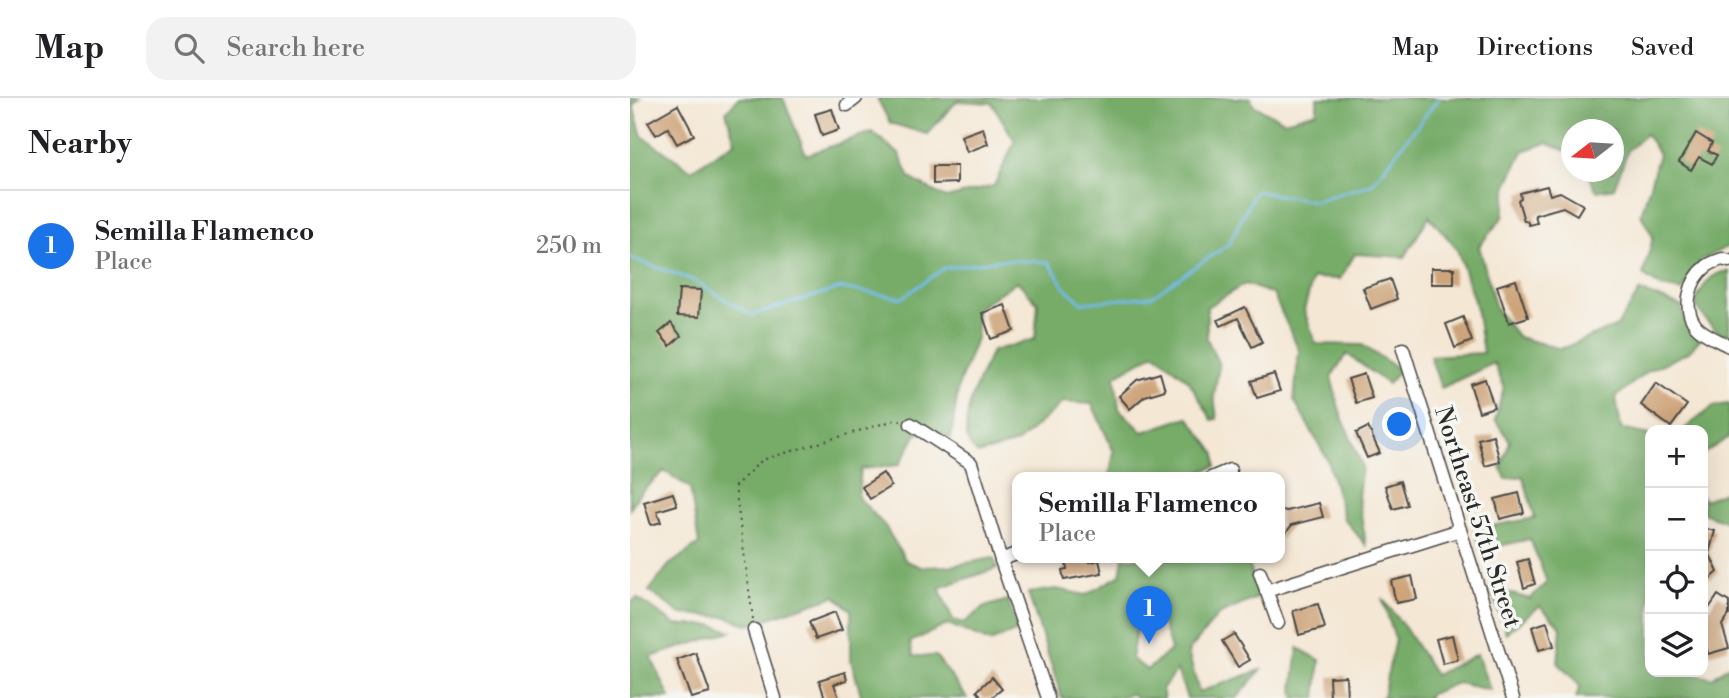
<!DOCTYPE html>
<html lang="en">
<head>
<meta charset="utf-8">
<style>
	:root { --surface:#fff; --page:#f2f2f2; --text:#202124; --muted:#757577; --line:#e0e0e0; --accent:#1a73e8 }
	body { margin:0; font-family:"Libre Bodoni",serif; background:var(--page); color:var(--text) }
	.controls { position:absolute; right:21px; bottom:21px; display:grid; overflow:hidden; border-radius:14px; box-shadow:0 7px 28px #0002 }
	.controls button { width:63px; height:63px; display:grid; place-items:center; padding:0; border:0; border-bottom:2px solid var(--line); background:var(--surface); color:var(--text); font:35px sans-serif }
	.compass { position:absolute; left:931px; top:21px; width:63px; height:63px; border-radius:50%; background:var(--surface); box-shadow:0 7px 28px #0002; rotate:253deg }
	.you { position:absolute; left:770px; top:327px; width:24px; height:24px; margin:-18px; border:5px solid #fff; border-radius:50%; background:#1a73e8; box-shadow:0 0 0 10px #1a73e833 }
	.badge { display:grid; place-items:center; width:46px; height:46px; border-radius:50%; background:var(--accent); color:#fff; font-size:23px; font-weight:700 }
	.pin { position:absolute; translate:-50% -58px; filter:drop-shadow(0 2px 4px #0008) }
	.pin::after { content:''; position:absolute; top:37px; width:24px; height:21px; background:inherit; clip-path:polygon(0 0,100% 0,50% 100%) }
	.popup { position:absolute; left:382px; top:374px; width:273px; height:91px; box-sizing:border-box; display:grid; place-content:center; border-radius:14px; background:var(--surface); filter:drop-shadow(0 2px 5px #0005); font-size:23px; white-space:nowrap; color:var(--muted) }
	.popup b { font-size:26px; color:var(--text) }
	.popup::after { content:''; position:absolute; left:50%; top:100%; margin-left:-14px; border:14px solid transparent; border-top-color:var(--surface) }
	.list { margin:0; padding:0; list-style:none }
	h2 { display:flex; justify-content:space-between; align-items:center; height:91px; margin:0; padding:0 28px; font-size:30px }
	h2 small { font-size:23px; font-weight:400; color:var(--muted) }
	.list li { display:grid; grid-template-columns:46px 1fr auto; gap:21px; align-items:center; box-sizing:border-box; height:112px; padding:0 28px; border-top:2px solid var(--line) }
	.list b { display:block; font-size:26px; white-space:nowrap }
	.list p { margin:0; font-size:23px; white-space:nowrap; color:var(--muted) }
	.list em { font-size:23px; font-style:normal; color:var(--muted) }
	.icon { flex:none; width:38px; height:38px; fill:none; stroke:currentColor; stroke-width:2; stroke-linecap:round; stroke-linejoin:round }
	.map { position:relative; flex:none; width:1099px; height:600px; overflow:hidden }
	header { display:flex; align-items:center; gap:42px; box-sizing:border-box; height:98px; padding:0 35px; background:var(--surface); border-bottom:2px solid var(--line) }
	header strong { font-size:33px }
	nav { display:flex; gap:38px; margin-inline-start:auto; font-size:24px }
	.search { width:490px; height:63px; background:var(--page); display:flex; align-items:center; gap:18px; box-sizing:border-box; padding:0 24px; border-radius:21px; color:var(--muted); font-size:26px }
	main { display:flex }
	aside { flex:1; background:var(--surface) }
	.map>svg:first-child { display:block }
	.forest { fill:#76ab67; stroke:#506b49; stroke-width:2; fill-rule:evenodd }
	.lines { fill:none; stroke-linecap:round; stroke-linejoin:round }
	.stream { stroke:#76bded; stroke-width:2.5 }
	.building { fill:#cea47a }
	.minor-casing { stroke:#494744; stroke-width:15 }
	.path { stroke:#494744; stroke-width:2; stroke-dasharray:2 5; stroke-linecap:butt }
	.minor { stroke:#fff; stroke-width:12 }
	.labels { text-anchor:middle; stroke-width:7; stroke-linejoin:round; paint-order:stroke }
	.street-label { font-size:24px; fill:#2b2b2b; stroke:#f6f6f2 }
</style>
</head>
<body>
<header>
<strong>Map</strong>
<div class="search"><svg class="icon" aria-label="search" viewBox="0 0 24 24"><circle cx="10" cy="10" r="6"/><path d="M15 15l6 6"/></svg>Search here</div>
<nav><a>Map</a><a>Directions</a><a>Saved</a></nav>
</header>
<main>
<aside>
<h2>Nearby<small></small></h2>
<ul class="list">
<li><span class="badge">1</span><div><b>Semilla Flamenco</b><p>Place</p></div><em>250 m</em></li>
</ul>
</aside>
<div class="map">
<svg width="1099" height="600" viewBox="0 0 1099 600">
	<rect width="100%" height="100%" fill="#f6f6f2"/>
	<filter id="ink" filterUnits="userSpaceOnUse"><feTurbulence type="fractalNoise" baseFrequency=".0143" numOctaves="2"/><feDisplacementMap in="SourceGraphic" scale="14" xChannelSelector="R" yChannelSelector="G"/><feConvolveMatrix kernelMatrix="1 2 1 2 8 2 1 2 1" color-interpolation-filters="sRGB"/></filter>
	<filter id="wash" filterUnits="userSpaceOnUse"><feTurbulence type="fractalNoise" baseFrequency=".00686" numOctaves="4" result="noise"/><feDisplacementMap in="SourceGraphic" scale="28" xChannelSelector="R" yChannelSelector="G"/><feGaussianBlur stdDeviation="1.57" result="paint"/><feColorMatrix in="noise" values="0 0 0 0 0 0 0 0 0 0 0 0 0 0 0 0 0 1.4 0 .05"/><feComposite in="paint" operator="in"/></filter>
	<g filter="url(#wash)">
		<rect width="100%" height="100%" fill="#f4e7d4"/>
		<g class="forest">
			<path d="M0,0H10L3,7L12,38L61,72L105,44L96,14L108,0H153L176,57L242,34L269,56L280,80L316,100L364,88L385,43L362,5L327,3L297,36L260,25L247,0H621L623,7L654,23L687,14V0H1099V148L1071,162L1052,193L1031,189L1013,177L1023,139L1011,117L1029,56L1016,36L998,52L984,90L967,93L957,74H984V32H942L941,55L917,45L893,53L877,87L873,119L849,148L866,211L888,239L931,251L987,228L1010,193L1051,208L1056,227L1070,241L1059,254L1017,273L986,299L991,331L1020,337V574H1052L1082,580L1099,567V600H946L950,588L928,565L931,529L910,508L876,535L860,490L900,501L917,484L900,441L851,452L844,431L905,420L893,378L876,381L871,370L880,343L865,322L874,289L864,265L811,290L800,258L853,255L846,209L827,151L799,118L775,159L725,156L710,181L683,180L674,212L686,246L732,247L770,272L758,286L717,256L701,279L710,314L732,368L728,398L736,447L714,421L697,361L664,302L669,252L643,196L615,186L577,209V241L589,267L584,298L587,321L582,322L558,282L525,255L485,278L489,311L513,334L558,319L586,356V368L555,380H479L484,354L462,306L433,304L387,345L348,356C344,352 339,348 338,343C330,317 351,276 362,253L405,241L408,205L387,183L346,211L347,238L329,286L321,340L301,332L287,336L269,367L231,371L228,399L255,428L276,463L291,469L320,468L364,460L367,470L309,490L323,522L334,525L355,509L378,502L388,533L360,544L318,526L280,544L283,558H306L337,600H232L221,562V512L205,498L118,527L98,519L51,516L19,493L39,467L69,446L60,390L34,373L9,396L0,411Z"/>
			<path d="M1099,173V239C1082,232 1073,220 1065,204C1073,189 1080,174 1099,173Z"/>
			<path d="M1099,306V339L1073,356V332H1053L1084,308Z"/>
			<path d="M1099,392V428L1097,424L1073,415V399L1075,402Z"/>
			<path d="M493,460H617L629,499L588,517L558,554L569,594L631,572L607,600H557L547,572L532,591L534,600H506L503,596L480,600H432L398,495L426,491L456,497L490,477ZM531,520L541,552L517,572L501,560L506,533Z"/>
			<path d="M7,500L46,527H82L101,533L21,559L40,600H0V505Z"/>
			<path d="M752,500L775,530L805,577L847,556L860,592L827,585L798,597L799,600H751L753,598L765,541Z"/>
			<path d="M668,550L690,562L686,600H665L663,592Z"/>
		</g>
		<g class="lines">
			<path class="stream" d="M0,160L63,182L122,217L211,190L272,200L314,170L369,162L419,164L435,190L452,205L522,198L599,146L625,93L684,103L742,86L809,0"/>
		</g>
		<g id="blocks">
			<g class="building">
				<path d="M48,7L64,37L47,46L38,30L26,37L18,24Z"/>
				<path d="M202,11L209,32L192,38L185,16Z"/>
				<path d="M353,30L358,46L337,54L331,38Z"/>
				<path d="M1066,35L1082,45L1078,53L1087,57L1082,66L1069,59L1061,72L1049,64Z"/>
				<path d="M303,68H327V85L303,86Z"/>
				<path d="M917,88L920,97L930,94L953,107L947,117L933,109L905,117L907,125L899,127L897,123H894L888,102L891,100L890,95Z"/>
				<rect x="801" y="170" width="23" height="16"/>
				<path d="M760,181L767,201L741,211L733,190Z"/>
				<path d="M886,182L898,219L879,225L867,188Z"/>
				<path d="M49,191L71,192L69,219L47,218Z"/>
				<path d="M375,207L384,233L361,241L352,215Z"/>
				<path d="M615,209L632,244L622,249L608,220L591,228L588,222Z"/>
				<path d="M833,219L842,243L825,250L816,226Z"/>
				<path d="M41,225L51,238L40,248L29,235Z"/>
				<path d="M530,275L535,292L515,298L500,311L489,298L507,282Z"/>
				<path d="M644,276L650,293L627,300L621,283Z"/>
				<path d="M734,276L742,300L726,305L718,281Z"/>
				<path d="M855,281L864,309L849,314L840,286Z"/>
				<path d="M1026,285L1057,307L1041,329L1011,307Z"/>
				<path d="M738,329L750,355L737,360L726,335Z"/>
				<path d="M863,337L870,364L855,368L848,341Z"/>
				<path d="M253,375L261,388L240,401L232,389Z"/>
				<path d="M770,383L777,407L763,411L755,388Z"/>
				<path d="M43,395L47,407L27,413L31,424L21,427L14,404Z"/>
				<path d="M889,395L894,415L870,421L865,401Z"/>
				<path d="M689,405L693,419L662,427L650,442V412L657,413Z"/>
				<path d="M1073,430L1085,433L1079,455L1088,474L1080,481L1073,473Z"/>
				<path d="M435,460H459L460,464L469,462L472,475L434,482L432,472L437,471Z"/>
				<path d="M898,461L905,486L894,490L887,464Z"/>
				<path d="M782,478L787,501L766,505L761,483Z"/>
				<path d="M1088,497L1099,504V517L1092,527L1099,550L1078,556L1073,537V519Z"/>
				<path d="M688,506L695,530L669,537L663,513Z"/>
				<path d="M205,514L212,532L186,541L179,524Z"/>
				<path d="M917,524L924,548L909,552L902,529Z"/>
				<path d="M604,536L620,562L608,569L592,543Z"/>
				<path d="M822,537L828,562L813,566L806,541Z"/>
				<path d="M66,555L80,595L61,600L47,562Z"/>
				<path d="M215,574L217,582L204,586L209,600H195L189,582Z"/>
				<path d="M716,578L717,600H700L699,579Z"/>
				<path d="M362,579L372,591L361,600H353L347,593Z"/>
			</g>
		</g>
	</g>
	<g filter="url(#ink)">
		<use href="#blocks" fill-opacity="0" stroke="#494744" stroke-width="2"/>
		<g class="lines">
			<defs>
				<g id="minor">
					<path d="M217,7L226,0"/>
					<path d="M1099,163L1092,161C1087,163 1081,165 1077,168C1059,182 1052,210 1066,228C1074,237 1088,242 1099,248"/>
					<path d="M773,251L883,600"/>
					<path d="M281,326L341,365L371,462L418,600"/>
					<path d="M581,380L600,372"/>
					<path d="M371,462L388,455"/>
					<path d="M630,475L648,525"/>
					<path d="M636,493L830,432"/>
					<path d="M124,532L145,600"/>
				</g>
			</defs>
			<use href="#minor" class="minor-casing"/>
			<path class="path" d="M123,521L105,388L132,362L265,322L271,323"/>
			<use href="#minor" class="minor"/>
		</g>
	</g>
	<g class="labels">
		<g class="street-label">
			<text transform="translate(848 419) rotate(72)" y="8">Northeast 57th Street</text>
		</g>
	</g>
</svg>
<div class="controls">
<button>+</button>
<button>−</button>
<button><svg class="icon" aria-label="locate" viewBox="0 0 24 24"><circle cx="12" cy="12" r="6"/><path d="M12 2v4M12 18v4M2 12h4M18 12h4"/></svg></button>
<button><svg class="icon" aria-label="layers" viewBox="0 0 24 24"><path d="M12 4l9 5-9 5-9-5zM3 14l9 5 9-5"/></svg></button>
</div>
<svg class="compass" viewBox="-18 -18 36 36"><path d="M0-13l5 13h-10z" fill="#e53935"/><path d="M0 13l5-13h-10z" fill="#757577"/></svg>
<div class="you"></div>
<div class="pin badge" style="left:519px;top:546px">1</div>
<div class="popup"><b>Semilla Flamenco</b>Place</div>
</div>
</main>
</body>
</html>
